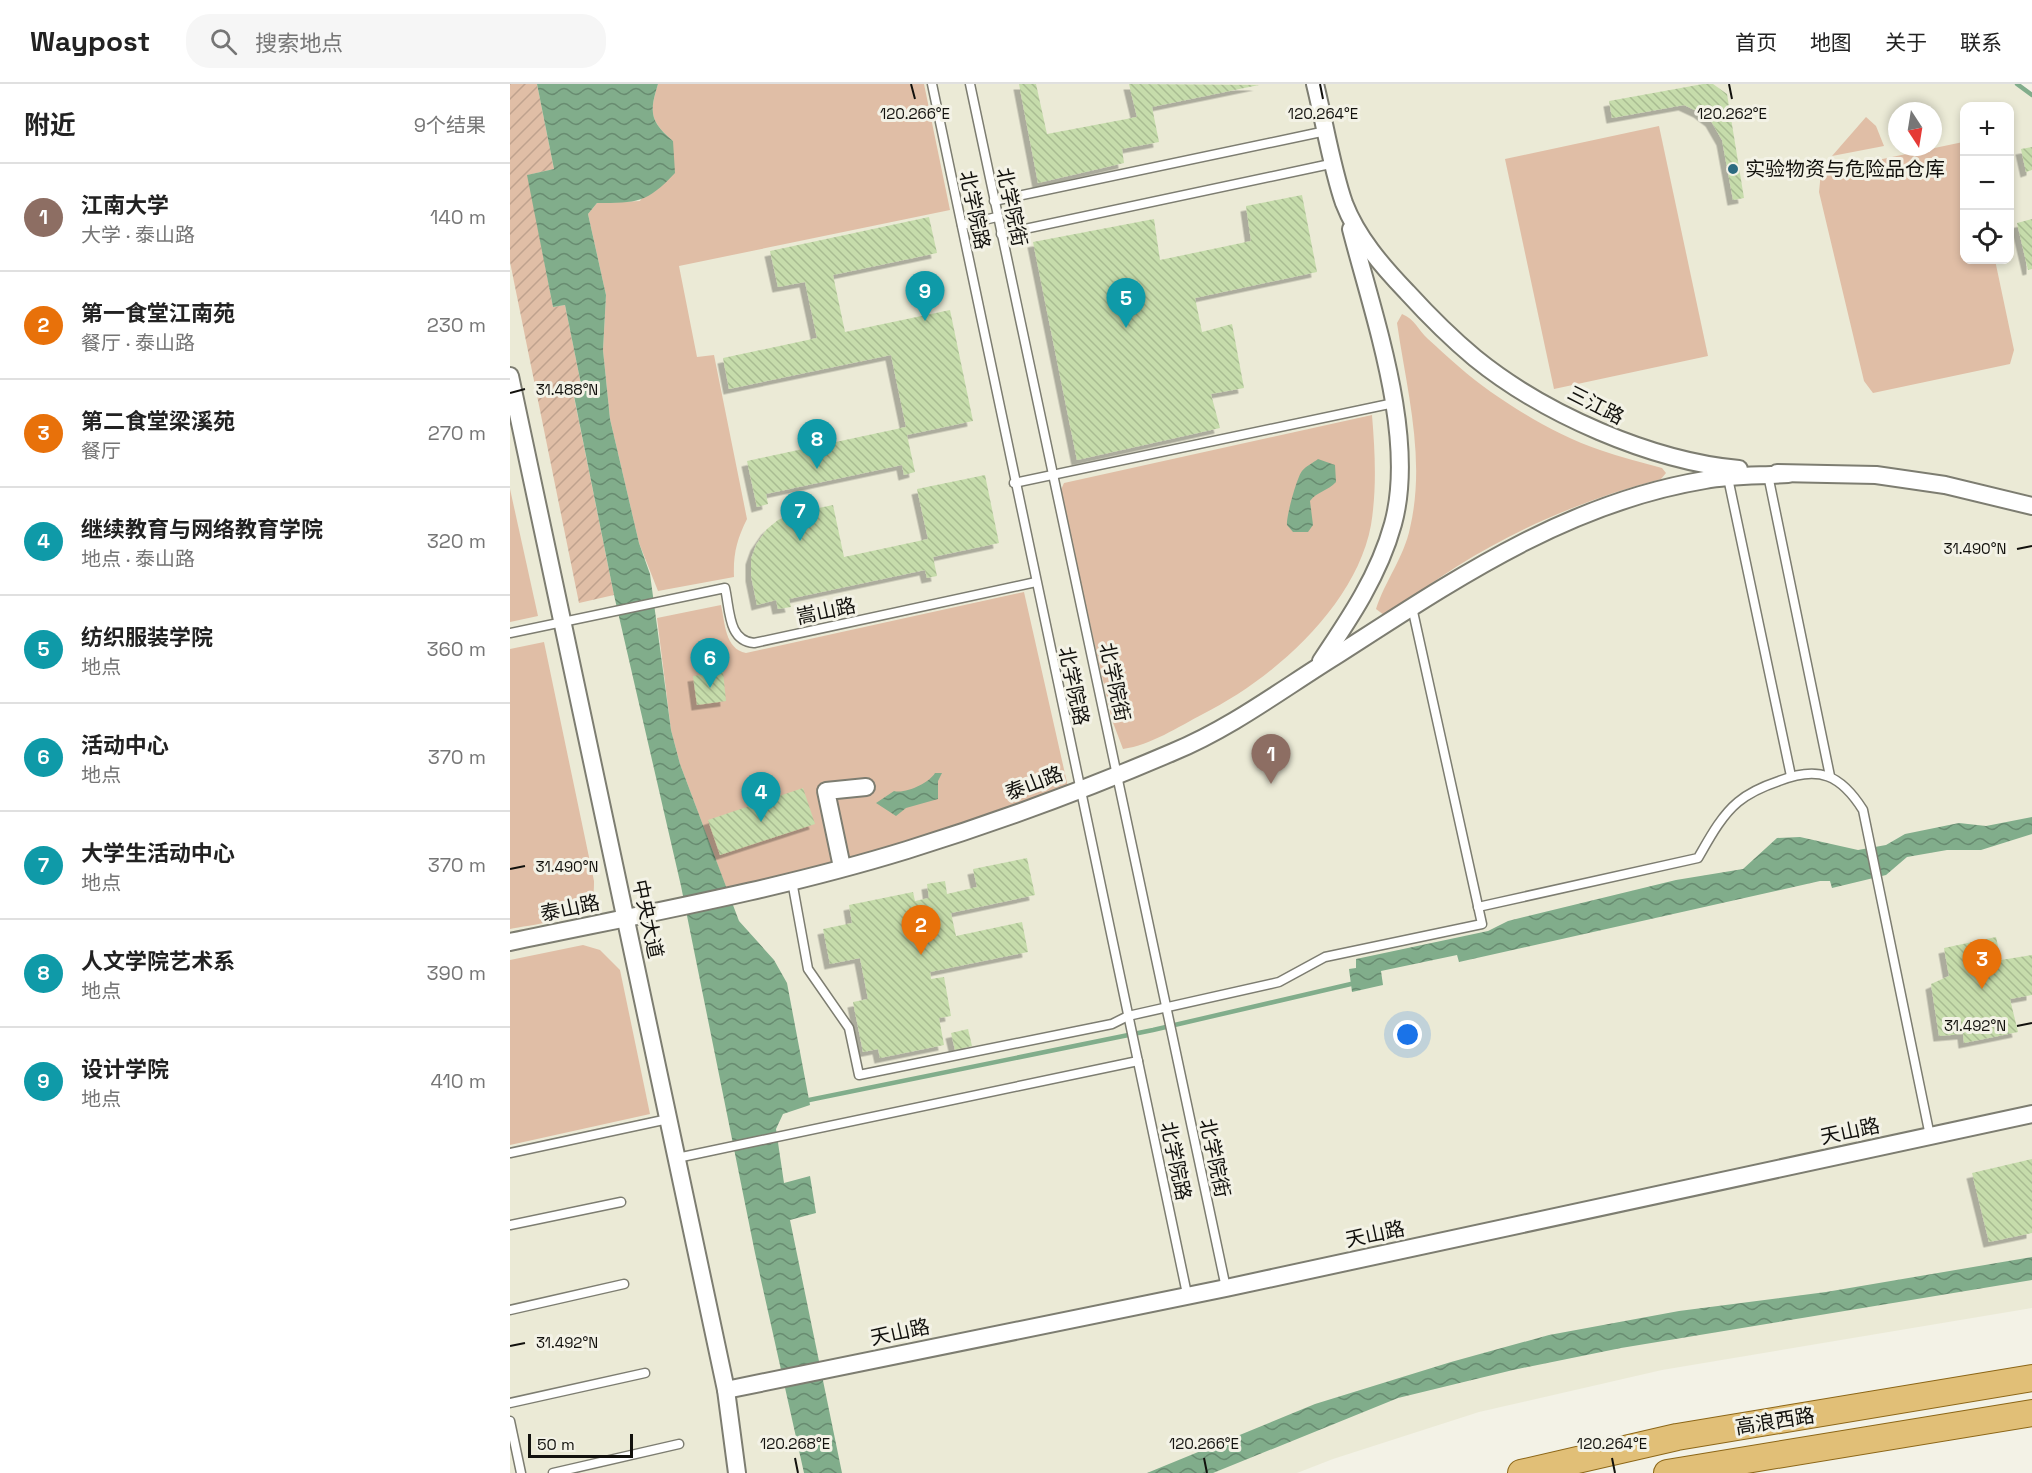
<!DOCTYPE html>
<html lang="zh">
<head>
<meta charset="utf-8">
<style>
	:root { --surface:#fff; --page:#f6f6f6; --text:#222; --muted:#767676; --line:#e0e0e0; --accent:#2c6b80 }
	body { margin:0; font-family:"Space Grotesk","Noto Sans SC",sans-serif; background:var(--page); color:var(--text) }
	.controls { position:absolute; right:18px; top:18px; display:grid; overflow:hidden; border-radius:12px; box-shadow:0 3px 9px #0003 }
	.controls button { width:54px; height:54px; display:grid; place-items:center; padding:0; border:0; border-bottom:2px solid var(--line); background:var(--surface); color:var(--text); font:30px sans-serif }
	.compass { position:absolute; left:1378px; top:18px; width:54px; height:54px; border-radius:50%; background:var(--surface); box-shadow:0 3px 9px #0003; rotate:168deg }
	.scale { position:absolute; left:18px; bottom:15px; width:105px; box-sizing:border-box; padding-left:6px; border:3px solid #12110d; border-top:0; font-size:16px; line-height:21px; white-space:nowrap; color:#12110d; -webkit-text-stroke:4px #f3f2e6; paint-order:stroke }
	.you { position:absolute; left:898px; top:951px; width:21px; height:21px; margin:-15px; border:4px solid #fff; border-radius:50%; background:#1a73e8; box-shadow:0 0 0 9px #1a73e833 }
	.badge { display:grid; place-items:center; width:39px; height:39px; border-radius:50%; background:var(--accent); color:#fff; font-size:20px; font-weight:700 }
	.pin { position:absolute; translate:-50% -50px; filter:drop-shadow(0 2px 3px #0008) }
	.pin::after { content:''; position:absolute; top:32px; width:21px; height:18px; background:inherit; clip-path:polygon(0 0,100% 0,50% 100%) }
	.list { margin:0; padding:0; list-style:none }
	h2 { display:flex; justify-content:space-between; align-items:center; height:78px; margin:0; padding:0 24px; font-size:26px }
	h2 small { font-size:20px; font-weight:400; color:var(--muted) }
	.list li { display:grid; grid-template-columns:39px 1fr auto; gap:18px; align-items:center; box-sizing:border-box; height:108px; padding:0 24px; border-top:2px solid var(--line) }
	.list b { display:block; font-size:22px; white-space:nowrap }
	.list p { margin:0; font-size:20px; white-space:nowrap; color:var(--muted) }
	.list em { font-size:20px; font-style:normal; color:var(--muted) }
	.icon { flex:none; width:33px; height:33px; fill:none; stroke:currentColor; stroke-width:2; stroke-linecap:round; stroke-linejoin:round }
	.map { position:relative; flex:none; width:1522px; height:1389px; overflow:hidden }
	header { display:flex; align-items:center; gap:36px; box-sizing:border-box; height:84px; padding:0 30px; background:var(--surface); border-bottom:2px solid var(--line) }
	header strong { font-size:28px }
	nav { display:flex; gap:33px; margin-inline-start:auto; font-size:21px }
	.search { width:420px; height:54px; background:var(--page); display:flex; align-items:center; gap:15px; box-sizing:border-box; padding:0 21px; border-radius:24px; color:var(--muted); font-size:22px }
	main { display:flex }
	aside { flex:1; background:var(--surface) }
	.map>svg:first-child { display:block }
	.built { fill:#ebead6; fill-rule:evenodd }
	.grass { fill:#e0bea6 }
	.garden { fill:url(#garden-furrows) }
	.water { fill:url(#water-waves) }
	.lines { fill:none; stroke-linecap:round; stroke-linejoin:round }
	.stream { stroke:#81ad8b; stroke-width:4.5 }
	.building { fill:url(#building-back-hatch); filter:url(#shadow) }
	.service-casing { stroke:#7d7d71; stroke-width:11 }
	.minor-casing { stroke:#7d7d71; stroke-width:20 }
	.primary-casing { stroke:#8c6617; stroke-width:28 }
	.service { stroke:#fff; stroke-width:8 }
	.minor { stroke:#fff; stroke-width:16 }
	.primary { stroke:#e1bf77; stroke-width:26 }
	.ticks { fill:none; stroke:#12110d; stroke-width:2 }
	.poi-dot { fill:#2c6b80; stroke:#f3f2e6; stroke-width:2 }
	.labels { text-anchor:middle; stroke-width:6; stroke-linejoin:round; paint-order:stroke }
	.poi-label { font-size:20px; fill:#12110d; stroke:#f3f2e6; text-anchor:start }
	.street-label { font-size:20px; fill:#12110d; stroke:#f3f2e6 }
	.ticks-label { font-size:15px; text-anchor:middle; fill:#12110d; stroke:#f3f2e6; stroke-width:6; stroke-linejoin:round; paint-order:stroke }
</style>
</head>
<body>
<header>
<strong>Waypost</strong>
<div class="search"><svg class="icon" aria-label="search" viewBox="0 0 24 24"><circle cx="10" cy="10" r="6"/><path d="M15 15l6 6"/></svg>搜索地点</div>
<nav><a>首页</a><a>地图</a><a>关于</a><a>联系</a></nav>
</header>
<main>
<aside>
<h2>附近<small>9个结果</small></h2>
<ul class="list">
<li><span class="badge" style="background:#8d6e63">1</span><div><b>江南大学</b><p>大学 · 泰山路</p></div><em>140 m</em></li>
<li><span class="badge" style="background:#e8710a">2</span><div><b>第一食堂江南苑</b><p>餐厅 · 泰山路</p></div><em>230 m</em></li>
<li><span class="badge" style="background:#e8710a">3</span><div><b>第二食堂梁溪苑</b><p>餐厅</p></div><em>270 m</em></li>
<li><span class="badge" style="background:#0f9aa8">4</span><div><b>继续教育与网络教育学院</b><p>地点 · 泰山路</p></div><em>320 m</em></li>
<li><span class="badge" style="background:#0f9aa8">5</span><div><b>纺织服装学院</b><p>地点</p></div><em>360 m</em></li>
<li><span class="badge" style="background:#0f9aa8">6</span><div><b>活动中心</b><p>地点</p></div><em>370 m</em></li>
<li><span class="badge" style="background:#0f9aa8">7</span><div><b>大学生活动中心</b><p>地点</p></div><em>370 m</em></li>
<li><span class="badge" style="background:#0f9aa8">8</span><div><b>人文学院艺术系</b><p>地点</p></div><em>390 m</em></li>
<li><span class="badge" style="background:#0f9aa8">9</span><div><b>设计学院</b><p>地点</p></div><em>410 m</em></li>
</ul>
</aside>
<div class="map">
<svg width="1522" height="1389" viewBox="0 0 1522 1389">
	<defs>
		<pattern id="garden-furrows" width="10" height="10" patternUnits="userSpaceOnUse" patternTransform="scale(1.5)"><rect width="10" height="10" fill="#e0bea6"/><path d="M-1 1l2-2M0 10L10 0M9 11l2-2" fill="none" stroke="#bfa28e"/></pattern>
		<pattern id="water-waves" width="16" height="10" patternUnits="userSpaceOnUse" patternTransform="scale(1.5)"><rect width="16" height="10" fill="#81ad8b"/><path d="M0 5q4-4 8 0t8 0" fill="none" stroke="#688b70"/></pattern>
		<pattern id="building-back-hatch" width="6" height="6" patternUnits="userSpaceOnUse" patternTransform="scale(1.5)"><rect width="6" height="6" fill="#c6dcab"/><path d="M-1 5l2 2M0 0l6 6M5-1l2 2" fill="none" stroke="#a9bc92"/></pattern>
		<filter id="shadow"><feDropShadow dx="-5.5" dy="5.5" stdDeviation="0" flood-color="#0004"/></filter>
	</defs>
	<rect width="100%" height="100%" fill="#f3f2e6"/>
	<path class="built" d="M0,0H1504L1522,13V1224L1152,1286L969,1328L823,1375L787,1389H0ZM1454,22H1500V176H1454ZM1387,27H1423V63H1387Z"/>
	<g class="grass">
		<path d="M148,0H414L440,126L169,182L187,273L204,271L237,435C227,455 223,470 224,493L148,507L129,459L100,335L93,266L96,211L78,130L87,119L130,117L163,57C140,37 139,29 148,0Z"/>
		<path d="M1356,33L1366,42L1374,62L1322,72Z"/>
		<path d="M1149,42L1198,272L1044,305L995,75Z"/>
		<path d="M1453,58L1454,176H1485L1504,266L1500,280L1363,309L1354,297L1309,108L1311,88Z"/>
		<path d="M892,230C905,235 908,246 918,255C938,273 958,292 981,308C1014,331 1052,353 1090,366C1110,373 1131,378 1152,384L1156,389L1151,395C1052,421 963,464 883,528L874,531L866,525C875,497 894,473 900,444C916,375 897,308 887,239Z"/>
		<path d="M862,331C865,367 867,404 861,441C846,522 763,595 693,630C668,643 641,661 613,665L602,636L550,408L554,399Z"/>
		<path d="M0,405L28,532L0,538Z"/>
		<path d="M514,508L558,703L451,741L219,811L170,680L161,646L147,534L211,521C215,539 215,565 236,569Z"/>
		<path d="M34,558L84,797C84,805 84,813 80,820C70,836 19,841 0,845V565Z"/>
		<path d="M73,861L90,866L110,886L140,1030L0,1061V876Z"/>
	</g>
	<path class="garden" d="M0,0H27L44,85L18,91L43,223L55,221L72,305L63,308L104,511L69,519L0,178Z"/>
	<g class="water">
		<path d="M27,0H148C139,29 140,37 163,57L165,89C137,119 127,119 87,119L78,130L96,211L93,266L100,335L129,459L140,490L161,646L170,680L229,837L264,876L277,899L300,1021L273,1030L266,1045L274,1099L300,1092L306,1129L280,1136L332,1389H294L245,1169L171,802L104,511L63,307L72,305L55,221L43,223L17,91L44,85Z"/>
		<path d="M808,375L825,381L826,398C818,407 806,408 800,417L803,441L798,448H783L777,441C776,433 787,393 792,387C796,382 803,379 808,375Z"/>
		<path d="M425,689H432L428,697V715L396,724L386,732L366,719L384,707C396,710 419,699 425,689Z"/>
		<path d="M1522,733V750L1471,766H1437L1397,773L1376,791L1322,804L1320,797H1310L949,878L947,871L871,887L873,901L842,908L839,885L846,884V875L978,847L998,837L1166,796L1233,785L1267,754L1290,753L1348,766L1376,761L1395,750L1449,739L1476,742Z"/>
		<path d="M1522,1173V1196L1111,1264L1003,1286L888,1314L703,1389H637L805,1320L941,1278L1039,1251L1169,1227L1316,1208Z"/>
	</g>
	<g class="lines">
		<g class="stream">
			<path d="M1507,0L1522,11"/>
			<path d="M299,1016L643,946L841,900"/>
		</g>
	</g>
	<g class="building">
		<path d="M509,0H526L537,50L627,33L619,0L749,1L642,23L649,58L612,65L614,79L528,99Z"/>
		<path d="M1193,0H1203L1217,10L1234,114L1223,116L1212,56L1201,37L1189,28L1174,21L1102,34L1099,17Z"/>
		<path d="M1522,63V86L1516,88L1511,65Z"/>
		<path d="M792,111L807,188L685,214L692,248L722,240L734,304L701,310L710,344L567,376L523,158L644,135L650,176L741,157L736,122Z"/>
		<path d="M419,133L427,169L323,191L335,248L440,226L463,337L397,351L405,388L394,391L392,381L256,410L258,420L247,423L237,377L396,343L381,271L219,305L213,274L307,254L295,198L268,203L260,167Z"/>
		<path d="M1522,135V185L1518,186L1507,139Z"/>
		<path d="M475,391L489,459L423,473L427,492L417,494L415,486L279,515L281,523L268,525L266,516L247,521L241,492V475L246,461L257,445L268,436L285,429L323,421L334,473L418,455L407,405Z"/>
		<path d="M213,588L216,617L187,621L183,592Z"/>
		<path d="M293,704L305,740L210,771L198,736Z"/>
		<path d="M517,774L525,811L441,829L446,852L512,838L518,868L420,888L421,895L434,893L441,932L429,934L434,961L370,974L368,965L353,968L343,918L358,915L350,874L320,880L313,845L342,839L339,821L403,808L405,817L419,814L417,800L435,797L437,810L467,803L463,785Z"/>
		<path d="M1486,853L1491,876L1522,871V911L1500,915L1508,948L1454,959L1453,950L1429,952L1421,900L1439,892L1434,864Z"/>
		<path d="M458,945L462,962L445,966L441,949Z"/>
		<path d="M1522,1075V1149L1479,1158L1462,1089Z"/>
	</g>
	<g class="lines">
		<defs>
			<g id="service">
				<path d="M422,0L677,1210"/>
				<path d="M460,0L716,1204"/>
				<path d="M484,117L816,47"/>
				<path d="M452,141L487,133"/>
				<path d="M491,150L825,79"/>
				<path d="M1258,391L1320,692"/>
				<path d="M1218,394L1281,692"/>
				<path d="M504,399L884,319"/>
				<path d="M0,549L215,504C220,526 218,557 244,559L526,498"/>
				<path d="M282,797L298,885L339,944L349,991L602,940L618,932L769,898L815,873L972,840L902,523"/>
				<path d="M968,823L1188,774C1199,755 1211,732 1228,718C1240,708 1254,702 1269,697C1309,681 1331,691 1353,726L1420,1052"/>
				<path d="M0,1069L158,1035"/>
				<path d="M167,1074L628,977"/>
				<path d="M0,1141L111,1118"/>
				<path d="M0,1226L114,1200"/>
				<path d="M0,1319L135,1289"/>
				<path d="M0,1337L11,1389"/>
				<path d="M43,1389L169,1360"/>
			</g>
			<g id="minor">
				<path d="M805,0C814,36 822,85 834,119C847,153 872,182 897,208C918,231 941,254 965,274C1034,330 1141,377 1229,385"/>
				<path d="M0,292L216,1306L227,1389"/>
				<path d="M1267,389L1366,391L1435,401L1522,422"/>
				<path d="M811,577C840,534 869,491 883,440C907,353 863,231 841,145"/>
				<path d="M332,783L316,707L356,703"/>
				<path d="M0,858C133,830 267,806 397,766C487,738 577,705 663,668C721,644 771,606 824,573C941,498 1055,419 1195,396C1222,391 1251,392 1278,390"/>
				<path d="M216,1306L716,1204L1522,1030"/>
			</g>
			<g id="primary">
				<path d="M1011,1389L1167,1353L1522,1294"/>
				<path d="M1157,1389L1522,1329"/>
			</g>
		</defs>
		<use href="#service" class="service-casing"/>
		<use href="#minor" class="minor-casing"/>
		<use href="#primary" class="primary-casing"/>
		<use href="#service" class="service"/>
		<use href="#minor" class="minor"/>
		<use href="#primary" class="primary"/>
	</g>
	<path class="ticks" d="M401,0L405,15M810,0L813,15M1219,0L1222,15M0,309L15,305M1507,465L1522,462M0,785L15,782M1507,942L1522,939M0,1262L15,1259M285,1374L288,1389M694,1374L697,1389M1102,1374L1105,1389"/>
	<circle class="poi-dot" cx="1223" cy="85" r="6"/>
	<g class="labels">
		<g class="poi-label">
			<text x="1235" y="92">实验物资与危险品仓库</text>
		</g>
		<g class="street-label">
			<text transform="translate(502 123) rotate(78)" y="7">北学院街</text>
			<text transform="translate(465 126) rotate(78)" y="7">北学院路</text>
			<text transform="translate(1086 321) rotate(27)" y="7">三江路</text>
			<text transform="translate(316 527) rotate(-12)" y="7">嵩山路</text>
			<text transform="translate(605 598) rotate(78)" y="7">北学院街</text>
			<text transform="translate(564 602) rotate(78)" y="7">北学院路</text>
			<text transform="translate(524 699) rotate(-21)" y="7">泰山路</text>
			<text transform="translate(60 824) rotate(-12)" y="7">泰山路</text>
			<text transform="translate(138 835) rotate(78)" y="7">中央大道</text>
			<text transform="translate(1340 1047) rotate(-12)" y="7">天山路</text>
			<text transform="translate(705 1074) rotate(78)" y="7">北学院街</text>
			<text transform="translate(666 1077) rotate(78)" y="7">北学院路</text>
			<text transform="translate(865 1150) rotate(-12)" y="7">天山路</text>
			<text transform="translate(390 1248) rotate(-12)" y="7">天山路</text>
			<text transform="translate(1265 1337) rotate(-9)" y="7">高浪西路</text>
		</g>
	</g>
	<g class="ticks-label">
		<text x="405" y="35">120.266°E</text>
		<text x="813" y="35">120.264°E</text>
		<text x="1222" y="35">120.262°E</text>
		<text x="57" y="311">31.488°N</text>
		<text x="1465" y="470">31.490°N</text>
		<text x="57" y="788">31.490°N</text>
		<text x="1465" y="947">31.492°N</text>
		<text x="57" y="1264">31.492°N</text>
		<text x="285" y="1365">120.268°E</text>
		<text x="694" y="1365">120.266°E</text>
		<text x="1102" y="1365">120.264°E</text>
	</g>
</svg>
<div class="controls">
<button>+</button>
<button>−</button>
<button><svg class="icon" aria-label="locate" viewBox="0 0 24 24"><circle cx="12" cy="12" r="6"/><path d="M12 2v4M12 18v4M2 12h4M18 12h4"/></svg></button>
</div>
<svg class="compass" viewBox="-18 -18 36 36"><path d="M0-13l5 13h-10z" fill="#e53935"/><path d="M0 13l5-13h-10z" fill="#767676"/></svg>
<div class="scale">50 m</div>
<div class="you"></div>
<div class="pin badge" style="left:761px;top:700px;background:#8d6e63">1</div>
<div class="pin badge" style="left:411px;top:871px;background:#e8710a">2</div>
<div class="pin badge" style="left:1472px;top:905px;background:#e8710a">3</div>
<div class="pin badge" style="left:251px;top:738px;background:#0f9aa8">4</div>
<div class="pin badge" style="left:616px;top:244px;background:#0f9aa8">5</div>
<div class="pin badge" style="left:200px;top:604px;background:#0f9aa8">6</div>
<div class="pin badge" style="left:290px;top:457px;background:#0f9aa8">7</div>
<div class="pin badge" style="left:307px;top:385px;background:#0f9aa8">8</div>
<div class="pin badge" style="left:415px;top:237px;background:#0f9aa8">9</div>
</div>
</main>
</body>
</html>
